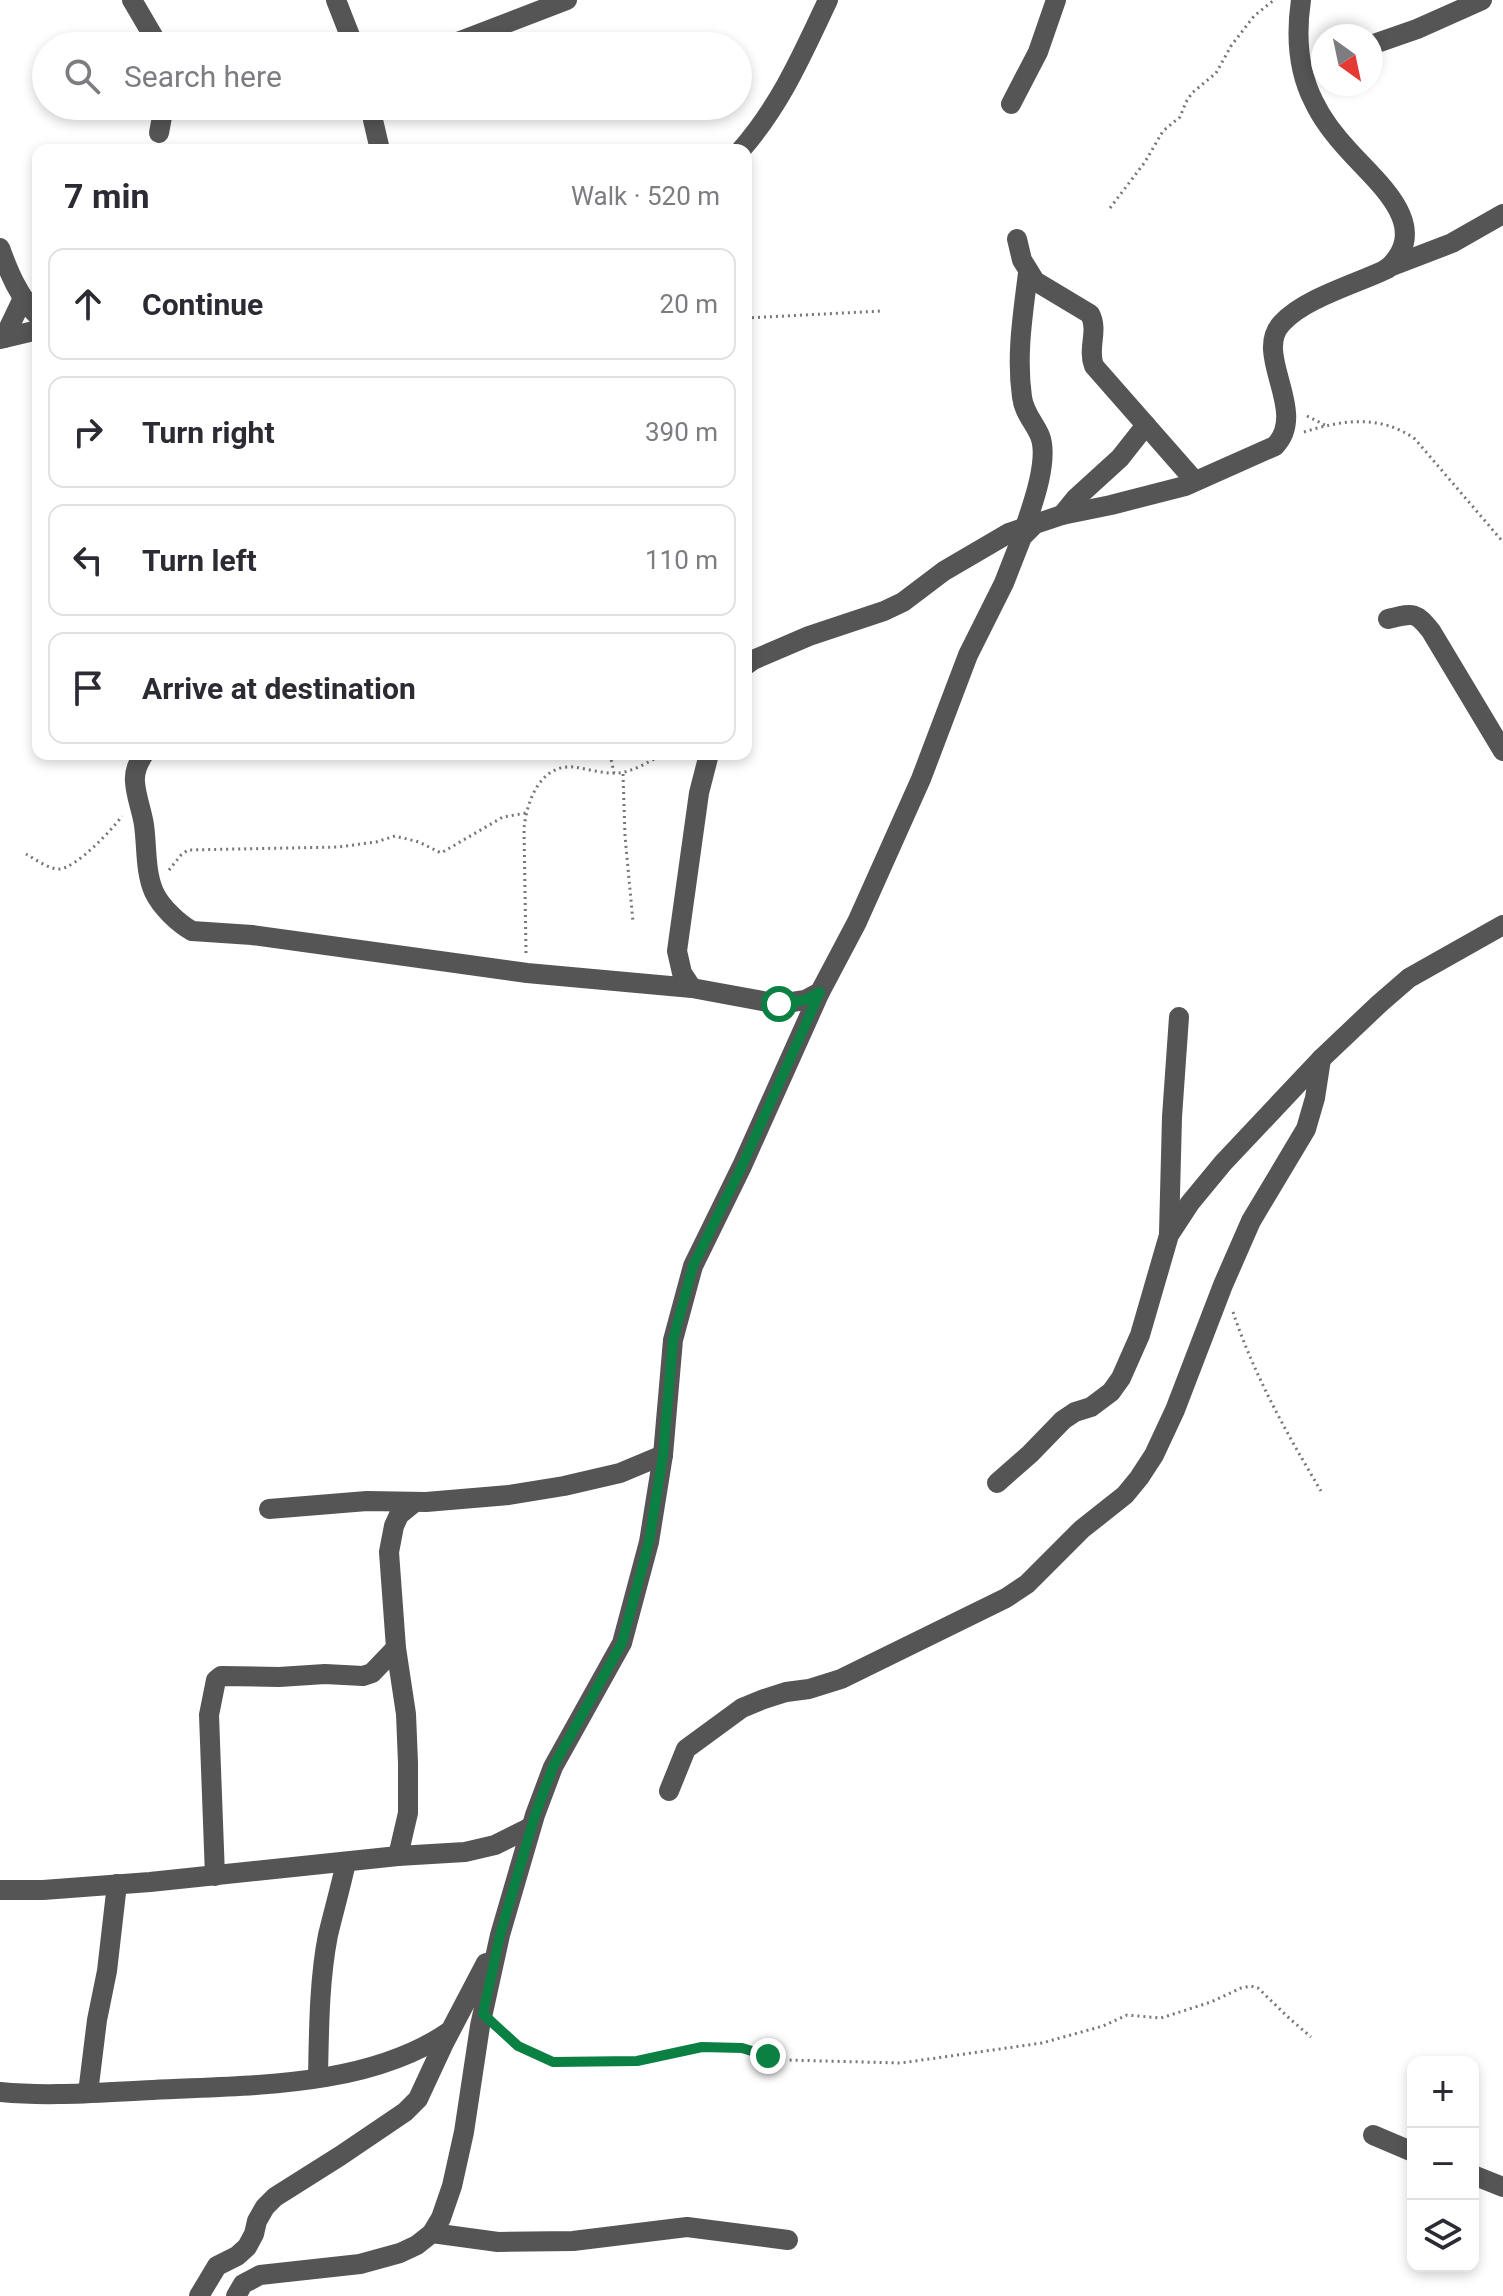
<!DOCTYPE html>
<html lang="en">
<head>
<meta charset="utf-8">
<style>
	:root { --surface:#fff; --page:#f7f7f7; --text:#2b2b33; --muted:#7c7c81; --line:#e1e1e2 }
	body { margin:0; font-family:Roboto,sans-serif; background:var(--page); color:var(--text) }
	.controls { position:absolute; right:24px; bottom:24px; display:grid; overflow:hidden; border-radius:16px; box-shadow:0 4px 12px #0003 }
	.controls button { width:72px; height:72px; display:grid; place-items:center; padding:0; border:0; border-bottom:2px solid var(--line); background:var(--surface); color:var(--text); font:40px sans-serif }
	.compass { position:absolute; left:1311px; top:24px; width:72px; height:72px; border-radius:50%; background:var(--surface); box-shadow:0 4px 12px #0003; rotate:147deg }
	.stop { position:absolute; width:24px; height:24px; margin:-18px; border:6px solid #0b8043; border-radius:50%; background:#fff }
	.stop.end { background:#0b8043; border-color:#fff; box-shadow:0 2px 8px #0008 }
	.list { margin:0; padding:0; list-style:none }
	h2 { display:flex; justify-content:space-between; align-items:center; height:104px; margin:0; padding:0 32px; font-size:34px }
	h2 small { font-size:26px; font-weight:400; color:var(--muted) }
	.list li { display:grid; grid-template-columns:52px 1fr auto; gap:24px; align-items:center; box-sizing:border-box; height:112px; margin:0 16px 16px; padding:0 16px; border:2px solid var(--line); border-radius:16px }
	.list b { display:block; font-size:30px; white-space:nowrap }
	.list em { font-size:26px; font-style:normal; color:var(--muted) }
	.icon { flex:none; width:44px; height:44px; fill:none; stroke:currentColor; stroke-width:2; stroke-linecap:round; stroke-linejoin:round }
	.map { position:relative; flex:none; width:1503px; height:2296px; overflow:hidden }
	.search { position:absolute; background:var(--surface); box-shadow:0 4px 12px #0003; left:32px; top:32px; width:720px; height:88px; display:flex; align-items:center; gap:20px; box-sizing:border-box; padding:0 28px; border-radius:44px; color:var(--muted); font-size:30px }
	.panel { position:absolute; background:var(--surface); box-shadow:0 4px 12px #0003; left:32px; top:144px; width:720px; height:616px; border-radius:16px }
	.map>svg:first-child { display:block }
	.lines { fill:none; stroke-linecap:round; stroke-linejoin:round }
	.path { stroke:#777; stroke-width:3; stroke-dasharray:2 4; stroke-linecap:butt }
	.minor { stroke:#555; stroke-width:20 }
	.route { stroke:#0b8043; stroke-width:10 }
</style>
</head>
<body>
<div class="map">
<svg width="1503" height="2296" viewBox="0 0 1503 2296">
	<rect width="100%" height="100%" fill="#fff"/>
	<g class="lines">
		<g class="path">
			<path d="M1110,208L1145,162L1163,131L1180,117L1186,102L1192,93L1216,73L1231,46L1254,16L1274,0"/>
			<path d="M746,318L882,311"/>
			<path d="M1307,416L1325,425"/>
			<path d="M1304,432C1342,420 1380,414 1415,439L1503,542"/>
			<path d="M610,754L614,773"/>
			<path d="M623,774L625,836L633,922"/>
			<path d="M26,854C35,859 50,870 60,869C77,867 112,830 122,816"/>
			<path d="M169,870L181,855L188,850L338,847L376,842L395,836L419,842L441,853L503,817L526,813"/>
			<path d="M526,953L524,828C527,801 540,764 574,767C588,769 603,774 618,773C633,772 651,760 665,754"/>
			<path d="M1233,1312C1254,1375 1287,1434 1321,1491"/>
			<path d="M498,2027L518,2046L534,2055L553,2062L565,2063L637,2061L702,2047L742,2048L786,2060L901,2063L1042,2043L1103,2026L1127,2015L1161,2018L1211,2002L1241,1988L1251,1986L1258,1988L1290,2019L1311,2037"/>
		</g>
		<g class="minor">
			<path d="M132,0L159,46"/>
			<path d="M336,0L354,46"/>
			<path d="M1371,45L1417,29L1482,0"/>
			<path d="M447,46L567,0"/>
			<path d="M1011,104L1038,52L1056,0"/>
			<path d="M372,106L373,120L380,150"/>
			<path d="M159,133L164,106"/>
			<path d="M741,150C781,104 802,55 828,0"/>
			<path d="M1017,239L1022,260L1035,281L1090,314C1099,331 1087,348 1094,366L1195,481"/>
			<path d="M0,248C9,273 19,297 38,316"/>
			<path d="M1387,268L1452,243L1503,214"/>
			<path d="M4,338L23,298"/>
			<path d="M0,339L38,330"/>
			<path d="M1062,515L1075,499L1120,458L1146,425"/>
			<path d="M1025,527C1033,504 1049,459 1040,436C1034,422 1024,413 1022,397C1016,355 1023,314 1028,273"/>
			<path d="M1388,619C1413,613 1415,611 1431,631L1503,751"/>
			<path d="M746,665L753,660L809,636L884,611L903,602L944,571L1009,533L1035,524"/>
			<path d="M144,754C138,763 134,771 135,782C136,797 142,811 144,825C147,846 145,872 154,892C161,907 178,923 192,931L252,935L527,973L692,988L779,1004L805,1000L820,992"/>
			<path d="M692,988L682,973L677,951L699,793L709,754"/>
			<path d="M1169,1233L1172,1117L1179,1017"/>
			<path d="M997,1483L1030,1454L1063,1420L1075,1412L1091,1407L1111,1392L1121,1378L1140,1335L1169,1235L1190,1203L1223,1163L1321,1059L1379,1004L1409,978L1503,925"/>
			<path d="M269,1509L367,1501L426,1502L509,1495L564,1486L620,1473L663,1455"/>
			<path d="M669,1791L686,1749L742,1708L764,1699L786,1692L809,1689L841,1679L1006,1598L1027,1584L1082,1529L1125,1495L1139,1478L1154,1455L1175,1410L1223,1285L1251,1221L1306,1129L1315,1098L1321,1059"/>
			<path d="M398,1856L408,1813V1763L406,1714L396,1648L389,1552L394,1526L399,1515L415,1502"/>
			<path d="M215,1876L209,1715L216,1680L221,1676L279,1677L325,1674L363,1676L372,1673L396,1648"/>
			<path d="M0,1890H43L150,1882L398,1856L465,1852L495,1845L531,1827"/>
			<path d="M318,2077C319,2030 319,1981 328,1935C334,1910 341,1886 346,1862"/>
			<path d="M0,2092C51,2097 102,2092 153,2090C249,2085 368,2088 450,2031"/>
			<path d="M88,2093L97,2020L107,1971L117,1884"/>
			<path d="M1373,2135L1413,2152"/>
			<path d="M1473,2175L1503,2187"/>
			<path d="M432,2233L498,2242L573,2241L687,2227L788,2240"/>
			<path d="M199,2296L217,2266L237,2256L247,2247L254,2234L257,2221L265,2207L275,2197L340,2156L405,2112L418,2099L444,2043L486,1963"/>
			<path d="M236,2296L243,2284L260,2275L360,2264L400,2253L417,2245L432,2233L441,2218L452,2186L464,2132L480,2026L500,1935L535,1815L553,1767L622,1643L649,1542L663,1455L673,1340L693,1266L742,1166L820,992L857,922L921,779L968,655L1004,583L1022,537L1035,524L1062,515L1111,505L1185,486L1275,446C1309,411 1252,354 1282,323C1305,298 1356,284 1387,269C1433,227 1379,184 1350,152C1336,137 1323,121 1314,102C1298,71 1296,34 1301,0"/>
		</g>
	</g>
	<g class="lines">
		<path class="route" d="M768,2056L742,2048L702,2047L637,2061L553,2062L518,2046L483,2014L500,1935L535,1815L553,1767L622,1643L649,1542L663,1455L673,1340L693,1266L742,1166L820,992L805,1000L779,1004"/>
	</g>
</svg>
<div class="controls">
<button>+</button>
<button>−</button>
<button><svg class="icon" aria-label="layers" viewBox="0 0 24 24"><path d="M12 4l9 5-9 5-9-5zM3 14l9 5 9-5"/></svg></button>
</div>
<svg class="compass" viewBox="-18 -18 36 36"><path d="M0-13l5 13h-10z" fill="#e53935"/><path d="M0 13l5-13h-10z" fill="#7c7c81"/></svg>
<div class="stop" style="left:779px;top:1004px"></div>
<div class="stop end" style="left:768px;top:2056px"></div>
<div class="search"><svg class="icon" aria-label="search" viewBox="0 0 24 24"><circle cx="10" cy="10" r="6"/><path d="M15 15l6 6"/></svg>Search here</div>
<section class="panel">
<h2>7 min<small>Walk · 520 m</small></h2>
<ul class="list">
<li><svg class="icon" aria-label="ahead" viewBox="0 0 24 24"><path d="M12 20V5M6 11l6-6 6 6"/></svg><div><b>Continue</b></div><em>20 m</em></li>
<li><svg class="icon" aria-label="right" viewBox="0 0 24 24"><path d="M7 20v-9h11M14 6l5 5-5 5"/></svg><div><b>Turn right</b></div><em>390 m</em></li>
<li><svg class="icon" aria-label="left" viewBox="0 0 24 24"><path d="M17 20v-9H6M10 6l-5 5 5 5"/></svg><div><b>Turn left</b></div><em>110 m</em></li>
<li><svg class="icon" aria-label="arrive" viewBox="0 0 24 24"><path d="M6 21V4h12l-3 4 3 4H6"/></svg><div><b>Arrive at destination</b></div></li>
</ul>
</section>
</div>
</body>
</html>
